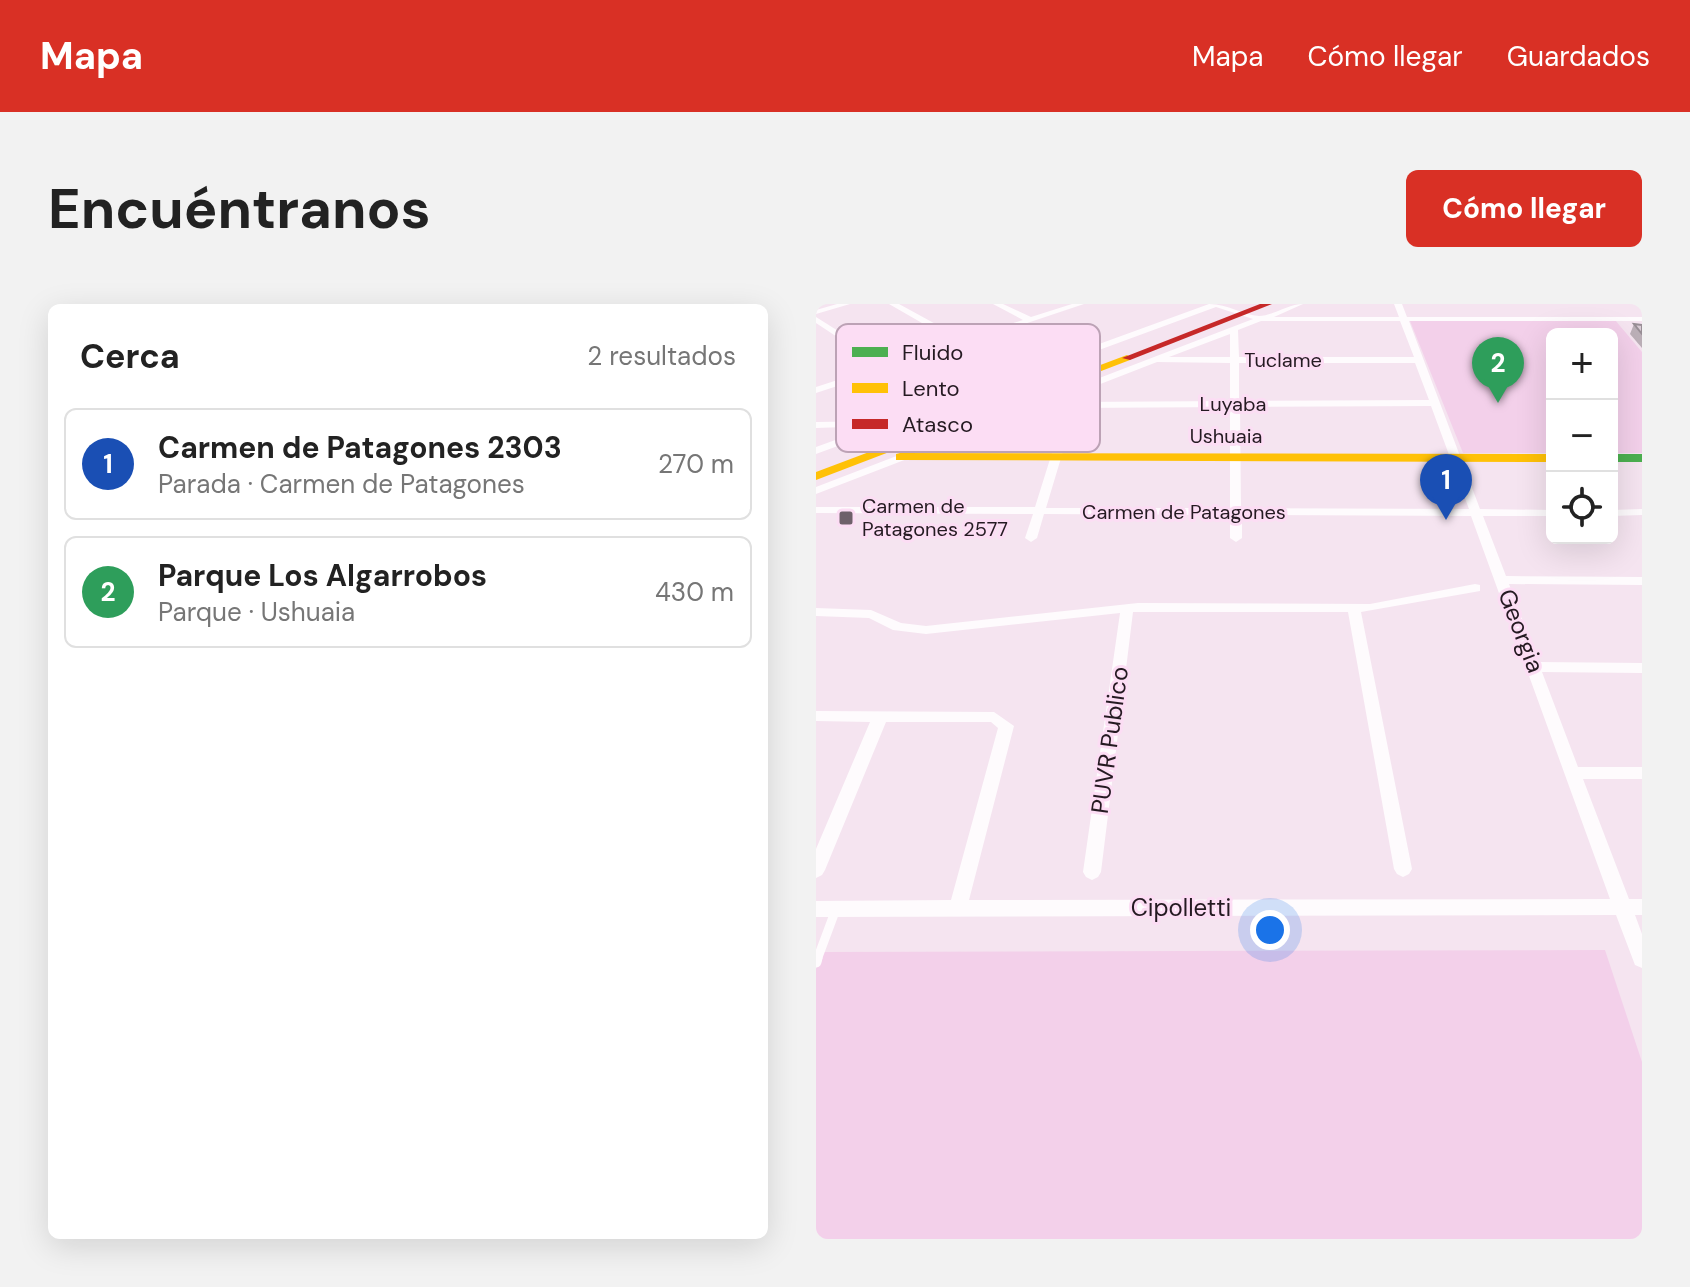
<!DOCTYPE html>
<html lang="es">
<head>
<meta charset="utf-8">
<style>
	:root { --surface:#fff; --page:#f2f2f2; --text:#222; --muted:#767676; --line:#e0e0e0; --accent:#d93025 }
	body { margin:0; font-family:"DM Sans",sans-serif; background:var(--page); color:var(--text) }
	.controls { position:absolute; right:24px; top:24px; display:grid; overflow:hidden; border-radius:12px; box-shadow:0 8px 32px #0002 }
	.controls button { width:72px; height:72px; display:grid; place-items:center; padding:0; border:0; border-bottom:2px solid var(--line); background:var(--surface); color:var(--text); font:40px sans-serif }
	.you { position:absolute; left:454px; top:626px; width:28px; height:28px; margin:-20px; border:6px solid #fff; border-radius:50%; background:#1a73e8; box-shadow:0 0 0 12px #1a73e833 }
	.badge { display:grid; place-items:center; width:52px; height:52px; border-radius:50%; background:var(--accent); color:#fff; font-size:26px; font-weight:700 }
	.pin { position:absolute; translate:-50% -66px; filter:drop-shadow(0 2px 4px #0008) }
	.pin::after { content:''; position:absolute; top:42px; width:28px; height:24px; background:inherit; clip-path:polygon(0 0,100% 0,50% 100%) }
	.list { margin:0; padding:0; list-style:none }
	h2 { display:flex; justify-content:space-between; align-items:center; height:104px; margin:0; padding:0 32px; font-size:34px }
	h2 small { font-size:26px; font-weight:400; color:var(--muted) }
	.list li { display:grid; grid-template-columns:52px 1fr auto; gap:24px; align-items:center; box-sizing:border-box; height:112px; margin:0 16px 16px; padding:0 16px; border:2px solid var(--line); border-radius:12px }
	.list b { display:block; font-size:30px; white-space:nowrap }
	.list p { margin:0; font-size:26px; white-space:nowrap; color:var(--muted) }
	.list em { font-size:26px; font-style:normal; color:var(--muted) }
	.icon { flex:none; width:44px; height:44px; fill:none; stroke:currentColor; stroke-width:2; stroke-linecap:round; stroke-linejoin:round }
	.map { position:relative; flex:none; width:826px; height:935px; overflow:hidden; border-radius:12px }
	header { display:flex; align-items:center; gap:48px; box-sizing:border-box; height:112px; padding:0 40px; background:var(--accent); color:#fff }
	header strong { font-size:38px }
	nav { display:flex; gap:44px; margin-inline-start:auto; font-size:28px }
	.intro { display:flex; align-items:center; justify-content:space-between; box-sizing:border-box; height:192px; padding:0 48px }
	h1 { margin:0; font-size:56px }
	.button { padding:20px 36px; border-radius:12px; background:var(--accent); color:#fff; font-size:28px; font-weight:700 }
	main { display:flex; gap:48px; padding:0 48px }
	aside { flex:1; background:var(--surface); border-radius:12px; box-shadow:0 8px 32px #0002 }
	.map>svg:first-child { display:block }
	.green { fill:#f3d0ea }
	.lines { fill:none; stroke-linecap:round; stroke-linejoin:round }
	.lane-far1 { stroke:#fefbfd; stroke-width:9 }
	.lane { stroke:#fefbfd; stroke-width:11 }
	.street { fill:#fefbfd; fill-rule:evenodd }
	.fast { fill:#4caf50; fill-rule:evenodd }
	.slow { fill:#ffc107; fill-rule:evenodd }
	.jam { fill:#c62828; fill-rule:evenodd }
	.wall { fill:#bbafb7 }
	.building { fill:#d9cbd5; stroke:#988e95; stroke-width:2 }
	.poi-dot { fill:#6e616a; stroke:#fcddf4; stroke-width:3 }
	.labels { text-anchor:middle; stroke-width:6; stroke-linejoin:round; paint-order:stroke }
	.far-street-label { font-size:20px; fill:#251a22; stroke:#fcddf4 }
	.far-poi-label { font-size:20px; fill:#251a22; stroke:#fcddf4; text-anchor:start }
	.street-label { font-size:24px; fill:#251a22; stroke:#fcddf4 }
	.key { fill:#fcddf4; stroke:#bca2b5; stroke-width:2 }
	.key-label { font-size:22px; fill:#251a22 }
</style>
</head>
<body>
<header>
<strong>Mapa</strong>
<nav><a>Mapa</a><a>Cómo llegar</a><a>Guardados</a></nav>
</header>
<div class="intro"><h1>Encuéntranos</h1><a class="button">Cómo llegar</a></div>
<main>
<aside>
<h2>Cerca<small>2 resultados</small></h2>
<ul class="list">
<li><span class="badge" style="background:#1a4fb4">1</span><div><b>Carmen de Patagones 2303</b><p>Parada · Carmen de Patagones</p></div><em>270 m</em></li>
<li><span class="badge" style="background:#2e9e5b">2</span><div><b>Parque Los Algarrobos</b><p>Parque · Ushuaia</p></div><em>430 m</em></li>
</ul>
</aside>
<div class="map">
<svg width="826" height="935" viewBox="0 0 826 935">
	<rect width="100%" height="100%" fill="#f5e4f0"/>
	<g class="green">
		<path d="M799,16L826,48V149H796V30H736V149H647L594,17Z"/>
		<path d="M789,646L826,758V935H0V665L6,648Z"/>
	</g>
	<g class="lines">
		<path class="lane-far1" d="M1,656L20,605"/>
		<path class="lane" d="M0,658L1,654"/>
		<g class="street">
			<path d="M21,0H34L0,10V6Z"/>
			<path d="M73,0H83L147,35L207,16L177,0H187L215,13L256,0H268L79,63L129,96L393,0C412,0 427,11 443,12C457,12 472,0 487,0L458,13H583L578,0H586L591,13H826V17H593L664,205L736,206V212H667L690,272L826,273V281L693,280L722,358L826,359V369L726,368L762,463H826V475H767L813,595H826V611H819L826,630V664L819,661L800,611L0,613V597L135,596L182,424L175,418H70L9,566L6,571L0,574V545L54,418L0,417V407L178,408L198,422L153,596L794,595L655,212L426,211V234L420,238L414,234V211L228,210L221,234L215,238L209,234L217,210L0,209V203H219L250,104L226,103L0,190V183L437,15L400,3L0,150V143L58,122L0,124V118L72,117L120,99L70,66L0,89V83L65,62L0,19V13L73,59L139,38ZM445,17H584L598,53H423L422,26ZM414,30V53H353ZM341,58L414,59V97L262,98L263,94L258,91L252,98H238ZM423,59H599L613,96L423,97ZM615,102L653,205L425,204L424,103ZM414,103V204H230L260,104Z"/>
			<path d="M826,205V211L796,212V206Z"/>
			<path d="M659,280L664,281V287L545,308L596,565L593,570L587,573L581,570L578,565L532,308H317L285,568L282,573L276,576L270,573L267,568L304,309L110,330L77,326L53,314L0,312V304L55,306L85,319L110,322L322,299L554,300Z"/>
		</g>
		<rect class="fast" x="796" y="150" width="30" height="8"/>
		<g class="slow">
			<path d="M311,51L316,54L314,56L0,176V168Z"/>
			<path d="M121,110L125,111V115C108,120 83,127 67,119C79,112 106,114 121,110Z"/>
			<path d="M84,149L736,150V158L80,156V150Z"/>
		</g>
		<path class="jam" d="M444,0H456L314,56L306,54Z"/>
	</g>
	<path class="wall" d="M818,20L826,21V44L814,30Z"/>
	<path class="building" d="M818,20L826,21V30Z"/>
	<rect class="poi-dot" x="22" y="206" width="16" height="16" rx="4"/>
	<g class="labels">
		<g class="far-street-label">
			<text x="467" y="63">Tuclame</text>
			<text x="417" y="107">Luyaba</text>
			<text x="410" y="139">Ushuaia</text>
			<text x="368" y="215">Carmen de Patagones</text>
		</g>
		<g class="far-poi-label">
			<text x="46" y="209">Carmen de<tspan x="46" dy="23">Patagones 2577</tspan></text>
		</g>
		<g class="street-label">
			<text transform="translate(705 327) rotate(69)" y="8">Georgia</text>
			<text transform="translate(294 436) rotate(-82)" y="8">PUVR Publico</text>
			<text x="365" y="612">Cipolletti</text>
		</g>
	</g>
	<rect x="20" y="20" width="264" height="128" rx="12" class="key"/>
	<rect x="36" y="43" width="36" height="10" fill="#4caf50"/>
	<rect x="36" y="79" width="36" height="10" fill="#ffc107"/>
	<rect x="36" y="115" width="36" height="10" fill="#c62828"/>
	<g class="key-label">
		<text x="86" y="56">Fluido</text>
		<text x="86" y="92">Lento</text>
		<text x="86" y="128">Atasco</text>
	</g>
</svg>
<div class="controls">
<button>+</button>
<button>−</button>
<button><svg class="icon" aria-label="locate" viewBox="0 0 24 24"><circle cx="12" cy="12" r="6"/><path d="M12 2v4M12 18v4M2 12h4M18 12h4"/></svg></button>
</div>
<div class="you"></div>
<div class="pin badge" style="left:630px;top:216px;background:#1a4fb4">1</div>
<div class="pin badge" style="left:682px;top:99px;background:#2e9e5b">2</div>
</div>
</main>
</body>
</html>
